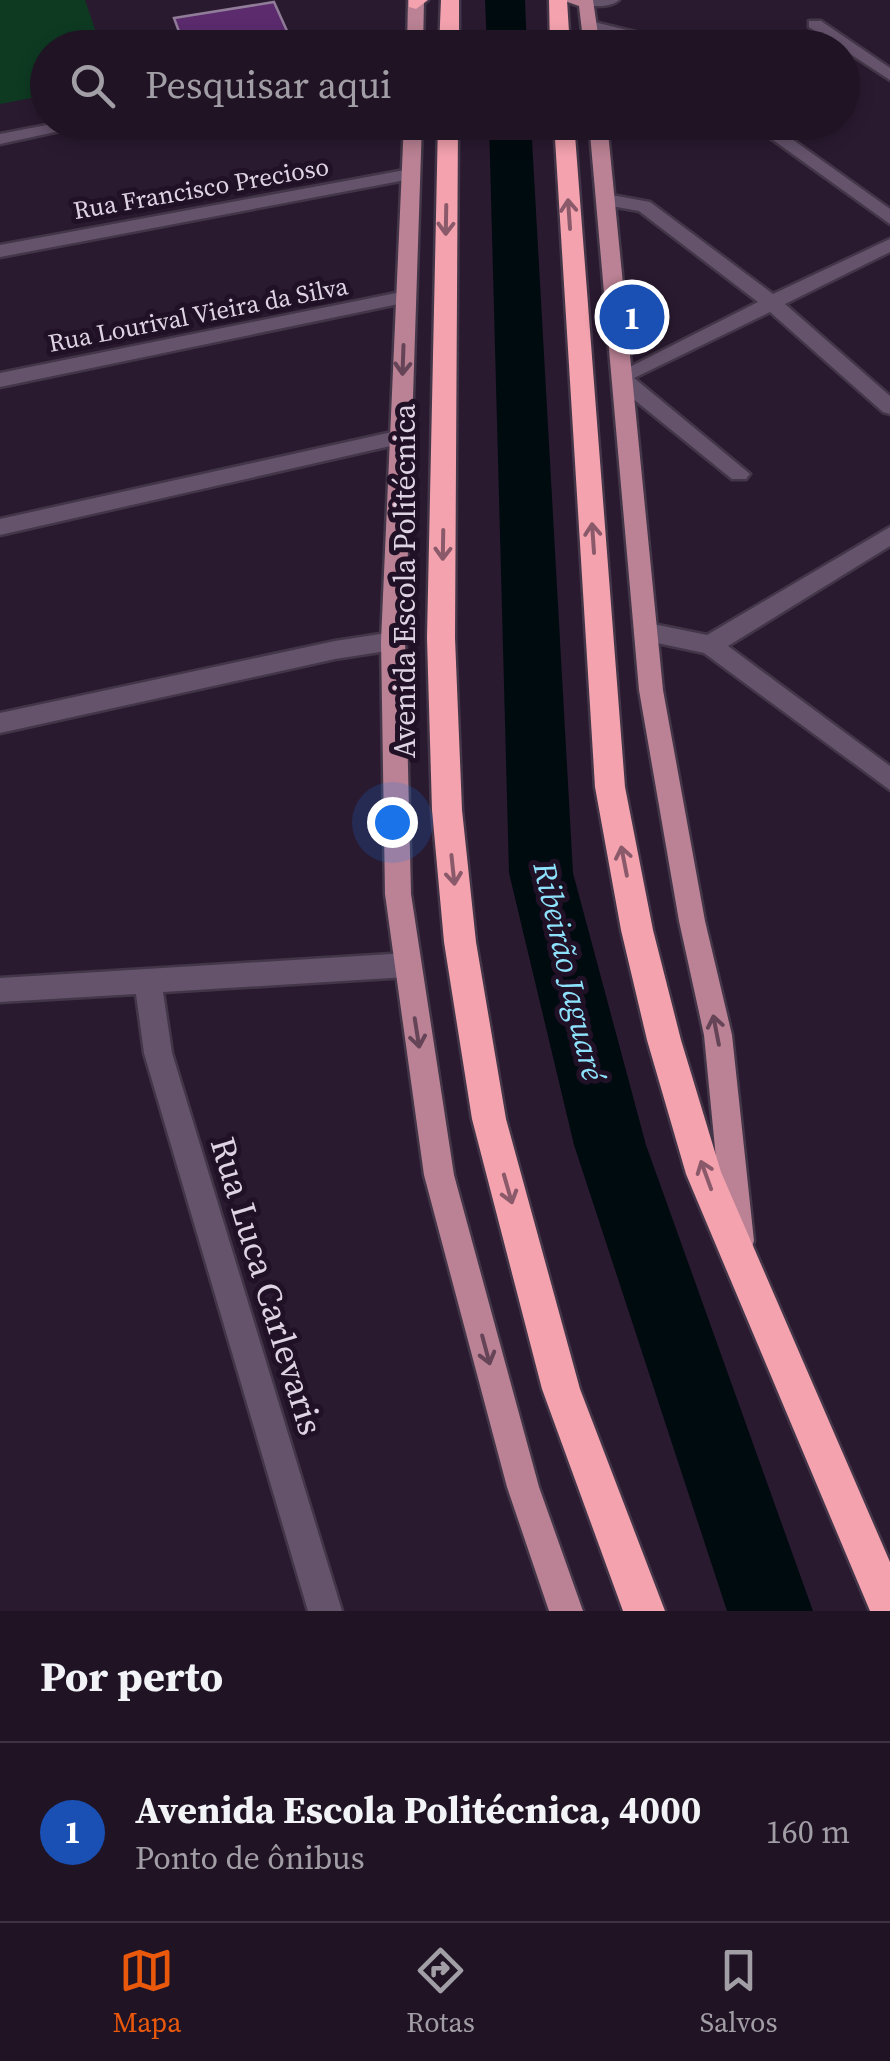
<!DOCTYPE html>
<html lang="pt">
<head>
<meta charset="utf-8">
<style>
	:root { --surface:#201424; --page:#2d2131; --text:#f1f3f6; --muted:#a29ea6; --line:#3d3341; --accent:#ea580c }
	body { margin:0; font-family:"Source Serif 4",serif; background:var(--page); color:var(--text) }
	.you { position:absolute; left:392px; top:822px; width:35px; height:35px; margin:-25px; border:8px solid #fff; border-radius:50%; background:#1a73e8; box-shadow:0 0 0 15px #1a73e833 }
	.badge { display:grid; place-items:center; width:65px; height:65px; border-radius:50%; background:var(--accent); color:#fff; font-size:32px; font-weight:700 }
	.pin { position:absolute; translate:-50% -50%; border:5px solid #fff; box-shadow:0 2px 10px #0006 }
	.list { margin:0; padding:0; list-style:none }
	h2 { display:flex; justify-content:space-between; align-items:center; height:130px; margin:0; padding:0 40px; font-size:42px }
	h2 small { font-size:32px; font-weight:400; color:var(--muted) }
	.list li { display:grid; grid-template-columns:65px 1fr auto; gap:30px; align-items:center; box-sizing:border-box; height:180px; padding:0 40px; border-top:2px solid var(--line) }
	.list b { display:block; font-size:38px; white-space:nowrap }
	.list p { margin:0; font-size:32px; white-space:nowrap; color:var(--muted) }
	.list em { font-size:32px; font-style:normal; color:var(--muted) }
	.icon { flex:none; width:55px; height:55px; fill:none; stroke:currentColor; stroke-width:2; stroke-linecap:round; stroke-linejoin:round }
	.map { position:relative; flex:none; width:890px; height:1611px; overflow:hidden }
	.search { position:absolute; background:var(--surface); box-shadow:0 5px 15px #0003; left:30px; right:30px; top:30px; height:110px; display:flex; align-items:center; gap:25px; box-sizing:border-box; padding:0 35px; border-radius:55px; color:var(--muted); font-size:38px }
	.sheet { height:310px; background:var(--surface) }
	nav { display:flex; justify-content:space-around; align-items:center; box-sizing:border-box; height:140px; border-top:2px solid var(--line); background:var(--surface); font-size:28px; color:var(--muted) }
	nav a { display:grid; justify-items:center; gap:5px }
	nav .on { color:var(--accent) }
	.map>svg:first-child { display:block }
	.green { fill:#0e3a22 }
	.lines { fill:none; stroke-linecap:round; stroke-linejoin:round }
	.river { fill:#000b0f; fill-rule:evenodd }
	.building { fill:#5b2b6d; stroke:#917d99; stroke-width:2.5 }
	.minor-casing { stroke:#433648; stroke-width:5 }
	.major-casing { stroke:#433648; stroke-width:5 }
	.highway-casing { stroke:#433648; stroke-width:5 }
	.minor { fill:#65536c; fill-rule:evenodd }
	.major { fill:#ba8294; fill-rule:evenodd }
	.highway { fill:#f3a2ae; fill-rule:evenodd }
	.oneway { stroke:#8a5a6a }
	.oneway2 { stroke:#654458 }
	.labels { text-anchor:middle; stroke-width:10; stroke-linejoin:round; paint-order:stroke }
	.far-street-label { font-size:25px; fill:#ddd3e2; stroke:#201126 }
	.street-label { font-size:30px; fill:#ddd3e2; stroke:#201126 }
	.water-label { font-size:32px; font-style:italic; fill:#8ee2fc; stroke:#201126 }
	.near-street-label { font-size:35px; fill:#ddd3e2; stroke:#201126 }
</style>
</head>
<body>
<div class="map">
<svg width="890" height="1611" viewBox="0 0 890 1611">
	<rect width="100%" height="100%" fill="#2a1a30"/>
	<path class="green" d="M0,0H85L101,47L48,48L47,95L0,104Z"/>
	<g class="lines">
		<g class="river">
			<path d="M485,0H525L527,48H487Z"/>
			<path d="M489,122H531L573,873L646,1145L813,1611H727L574,1145L509,873Z"/>
		</g>
	</g>
	<path class="building" d="M274,2L292,42L259,48H185L174,18Z"/>
	<g class="lines">
		<defs>
			<g id="minor">
				<path d="M578,0H619C610,8 587,8 578,0Z"/>
				<path d="M590,21L639,33L659,48C634,48 609,35 584,29V23Z"/>
				<path d="M809,21H821L890,68V80L809,27Z"/>
				<path d="M62,122H101L0,144V134Z"/>
				<path d="M748,122H768L890,209V224Z"/>
				<path d="M410,169L416,170V178L0,257V245Z"/>
				<path d="M606,194L650,202L773,294L890,239V252L785,304L890,396V414L883,412L770,312L634,378L750,474L746,479H732L616,385L612,376L758,302L639,211L600,204L597,200Z"/>
				<path d="M406,291L416,297L413,301L0,387V373Z"/>
				<path d="M401,430L408,432L411,437L408,442L0,535V519Z"/>
				<path d="M890,527V546L728,646L890,766V790L704,653L648,641L636,632L648,623L707,635Z"/>
				<path d="M393,632L405,641L393,650L335,659L0,733V713L335,641Z"/>
				<path d="M407,953L416,956L420,965L416,974L407,977L163,992L172,1053L342,1611H308L144,1053L136,994L0,1002V978Z"/>
			</g>
			<g id="major">
				<path d="M408,0H424L423,48H407Z"/>
				<path d="M562,0H593L600,48H584L579,6Z"/>
				<path d="M404,122H422L405,641L411,894L454,1175L539,1487L583,1611H549L507,1487L424,1175L385,894L381,641Z"/>
				<path d="M589,122H607L663,690L705,921L732,1035L754,1241L750,1252L739,1256L728,1252L724,1241L704,1035L679,921L639,690Z"/>
			</g>
			<g id="highway">
				<path d="M409,0H428L416,9L409,7Z"/>
				<path d="M441,0H459V48H439Z"/>
				<path d="M549,0H567L570,48H550Z"/>
				<path d="M438,122H458L455,638L462,810L476,942L506,1119L580,1389L665,1611H623L542,1389L472,1119L444,942L432,810L427,638Z"/>
				<path d="M554,122H574L625,787L653,930L681,1040L721,1172L890,1562V1611H870L686,1174L647,1040L621,930L595,787Z"/>
			</g>
		</defs>
		<use href="#minor" class="minor-casing"/>
		<use href="#major" class="major-casing"/>
		<use href="#highway" class="highway-casing"/>
		<use href="#minor" class="minor"/>
		<use href="#major" class="major"/>
		<use href="#highway" class="highway"/>
	</g>
	<defs><path id="oneway-shaft" d="M-6 0H5M1.5-3L5.5 0L1.5 3" fill="none" stroke-width="1.6" stroke-linecap="round" stroke-linejoin="round" transform="scale(2.5)"/></defs>
	<g class="oneway">
		<use href="#oneway-shaft" transform="translate(569 214) rotate(-94)"/>
		<use href="#oneway-shaft" transform="translate(446 220) rotate(91)"/>
		<use href="#oneway-shaft" transform="translate(593 538) rotate(-94)"/>
		<use href="#oneway-shaft" transform="translate(443 545) rotate(91)"/>
		<use href="#oneway-shaft" transform="translate(624 861) rotate(-101)"/>
		<use href="#oneway-shaft" transform="translate(453 870) rotate(84)"/>
		<use href="#oneway-shaft" transform="translate(706 1175) rotate(-110)"/>
		<use href="#oneway-shaft" transform="translate(508 1189) rotate(74)"/>
	</g>
	<g class="oneway2">
		<use href="#oneway-shaft" transform="translate(403 360) rotate(92)"/>
		<use href="#oneway-shaft" transform="translate(716 1030) rotate(-101)"/>
		<use href="#oneway-shaft" transform="translate(417 1033) rotate(81)"/>
		<use href="#oneway-shaft" transform="translate(486 1350) rotate(75)"/>
	</g>
	<g class="labels">
		<g class="far-street-label">
			<text transform="translate(201 188) rotate(-10)" y="9">Rua Francisco Precioso</text>
			<text transform="translate(198 314) rotate(-11)" y="9">Rua Lourival Vieira da Silva</text>
		</g>
		<g class="street-label">
			<text transform="translate(405 581) rotate(-90)" y="10">Avenida Escola Politécnica</text>
		</g>
		<g class="water-label">
			<text transform="translate(569 971) rotate(77)" y="11">Ribeirão Jaguaré</text>
		</g>
		<g class="near-street-label">
			<text transform="translate(267 1286) rotate(73)" y="12">Rua Luca Carlevaris</text>
		</g>
	</g>
</svg>
<div class="you"></div>
<div class="pin badge" style="left:632px;top:317px;background:#1a4fb4">1</div>
<div class="search"><svg class="icon" aria-label="search" viewBox="0 0 24 24"><circle cx="10" cy="10" r="6"/><path d="M15 15l6 6"/></svg>Pesquisar aqui</div>
</div>
<section class="sheet">
<h2>Por perto<small></small></h2>
<ul class="list">
<li><span class="badge" style="background:#1a4fb4">1</span><div><b>Avenida Escola Politécnica, 4000</b><p>Ponto de ônibus</p></div><em>160 m</em></li>
</ul>
</section>
<nav>
<a class="on"><svg class="icon" aria-label="map" viewBox="0 0 24 24"><path d="M3 6l6-2 6 2 6-2v14l-6 2-6-2-6 2zM9 4v14M15 6v14"/></svg>Mapa</a>
<a><svg class="icon" aria-label="directions" viewBox="0 0 24 24"><path d="M12 3l9 9-9 9-9-9zM9 14v-3h6M13 9l2 2-2 2"/></svg>Rotas</a>
<a><svg class="icon" aria-label="saved" viewBox="0 0 24 24"><path d="M7 4h10v16l-5-4-5 4z"/></svg>Salvos</a>
</nav>
</body>
</html>
